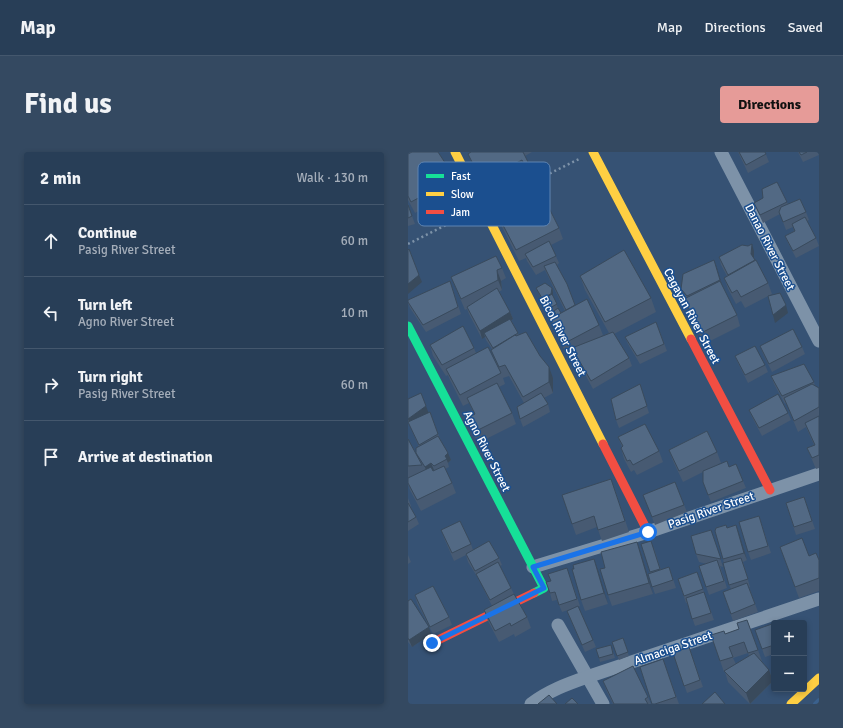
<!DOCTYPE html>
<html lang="en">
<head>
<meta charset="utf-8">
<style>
	:root { --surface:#283e57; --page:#344961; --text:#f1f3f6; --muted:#a5aeba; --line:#44576d; --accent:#e69b98 }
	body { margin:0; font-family:Signika,sans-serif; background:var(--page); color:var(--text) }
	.controls { position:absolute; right:12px; bottom:12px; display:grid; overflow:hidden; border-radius:4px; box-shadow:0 2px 6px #0003 }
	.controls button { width:36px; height:36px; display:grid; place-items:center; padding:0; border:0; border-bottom:1px solid var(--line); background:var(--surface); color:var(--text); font:20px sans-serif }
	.stop { position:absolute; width:12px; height:12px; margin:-9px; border:3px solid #1a73e8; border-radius:50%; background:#fff }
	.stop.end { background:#1a73e8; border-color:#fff; box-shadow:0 1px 4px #0008 }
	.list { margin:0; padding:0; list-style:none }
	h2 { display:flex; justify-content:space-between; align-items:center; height:52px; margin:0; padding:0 16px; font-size:17px }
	h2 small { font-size:13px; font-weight:400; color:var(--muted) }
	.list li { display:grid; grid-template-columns:26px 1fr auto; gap:12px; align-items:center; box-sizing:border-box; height:72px; padding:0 16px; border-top:1px solid var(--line) }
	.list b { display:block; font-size:15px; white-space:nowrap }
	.list p { margin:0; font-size:13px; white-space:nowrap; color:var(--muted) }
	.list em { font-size:13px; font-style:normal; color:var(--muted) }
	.icon { flex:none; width:22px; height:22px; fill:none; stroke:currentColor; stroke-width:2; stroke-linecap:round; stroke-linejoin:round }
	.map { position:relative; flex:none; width:411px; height:552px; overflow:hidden; border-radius:4px }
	header { display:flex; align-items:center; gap:24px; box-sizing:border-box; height:56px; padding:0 20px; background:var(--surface); border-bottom:1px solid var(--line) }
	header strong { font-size:19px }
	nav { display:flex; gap:22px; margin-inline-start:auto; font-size:14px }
	.intro { display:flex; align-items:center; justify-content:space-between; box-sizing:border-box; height:96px; padding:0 24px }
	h1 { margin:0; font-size:28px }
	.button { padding:10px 18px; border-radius:4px; background:var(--accent); color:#111; font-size:14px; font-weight:700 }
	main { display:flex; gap:24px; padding:0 24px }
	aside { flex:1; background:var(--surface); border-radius:4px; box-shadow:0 2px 6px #0003 }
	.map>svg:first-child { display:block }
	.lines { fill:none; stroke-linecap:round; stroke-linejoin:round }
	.stream { stroke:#3b618d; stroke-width:4 }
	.path { stroke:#7d92a8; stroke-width:2.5; stroke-dasharray:2 3; stroke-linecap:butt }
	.street { stroke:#7d92a8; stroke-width:13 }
	.fast { stroke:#16e098; stroke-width:9 }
	.slow { stroke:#ffcf43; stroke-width:9 }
	.jam { stroke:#f24e42; stroke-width:9 }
	.wall { fill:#475a72; fill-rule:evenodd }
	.shaded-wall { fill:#394a5c }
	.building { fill:#526984; stroke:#394a5c }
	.route { stroke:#1a73e8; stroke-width:5 }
	.labels { text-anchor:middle; stroke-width:3; stroke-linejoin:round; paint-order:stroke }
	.street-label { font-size:12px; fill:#fff; stroke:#1b4f8f }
	.key { fill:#1b4f8f; stroke:#5f84b1; stroke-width:1 }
	.key-label { font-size:11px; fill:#fff }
</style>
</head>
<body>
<header>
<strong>Map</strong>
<nav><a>Map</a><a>Directions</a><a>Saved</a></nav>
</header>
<div class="intro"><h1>Find us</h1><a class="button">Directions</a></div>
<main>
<aside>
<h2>2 min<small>Walk · 130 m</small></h2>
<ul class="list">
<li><svg class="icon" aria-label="ahead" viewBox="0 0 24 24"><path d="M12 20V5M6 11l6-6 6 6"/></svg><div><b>Continue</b><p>Pasig River Street</p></div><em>60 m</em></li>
<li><svg class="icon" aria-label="left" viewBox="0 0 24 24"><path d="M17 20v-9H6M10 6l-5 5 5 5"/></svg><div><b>Turn left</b><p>Agno River Street</p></div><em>10 m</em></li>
<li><svg class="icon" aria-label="right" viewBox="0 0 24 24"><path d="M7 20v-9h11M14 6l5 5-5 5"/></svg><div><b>Turn right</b><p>Pasig River Street</p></div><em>60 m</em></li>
<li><svg class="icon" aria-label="arrive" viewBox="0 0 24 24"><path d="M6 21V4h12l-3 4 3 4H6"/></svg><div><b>Arrive at destination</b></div></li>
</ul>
</aside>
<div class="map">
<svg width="411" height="552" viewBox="0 0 411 552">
	<rect width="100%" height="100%" fill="#365274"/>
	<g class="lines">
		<path class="stream" d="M407,552L411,548"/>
		<g class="path">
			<path d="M88,48L171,7"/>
			<path d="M0,92L62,61"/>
		</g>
		<g class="street">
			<path d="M313,0L411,189"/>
			<path d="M125,415L240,380L411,322"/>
			<path d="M150,473L195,552"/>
			<path d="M123,552C140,539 159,532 179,525L411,447"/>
		</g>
		<path class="fast" d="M0,174L136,436L126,441"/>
		<g class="slow">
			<path d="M47,0L195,292"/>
			<path d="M185,0L283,187"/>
			<path d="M383,552L411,526"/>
		</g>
		<g class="jam">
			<path d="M283,187L362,338"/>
			<path d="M195,292L240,380"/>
			<path d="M24,491L126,441"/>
		</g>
	</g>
	<g class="wall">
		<path d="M0,0H30L47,26L51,37L7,61L0,48Z"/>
		<path d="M63,0H124L117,4L120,10L125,24L121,26L119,22L94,34L97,40L81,48L65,15L60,2Z"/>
		<path d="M330,0H357L361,10L340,21Z"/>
		<path d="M390,0H410L411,3L395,10Z"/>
		<path d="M379,50L380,52L398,60L401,68L399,69L408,86L411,94L388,106L380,91L377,84L386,79L385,75L378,78L372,62L355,71L349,58L346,51Z"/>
		<path d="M0,53L7,72L0,74Z"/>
		<path d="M85,54L151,76L155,87L143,93L151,111L149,113L167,153L191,173L195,183L192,185L201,181L177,138L172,124L243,146L248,160L206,182L221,206L224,214L185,237L167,204L165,199L159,203L146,178L142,167L148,164L146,159L153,161L157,159L137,118L128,123L119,109L118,106L111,109L89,65Z"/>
		<path d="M346,99V107L360,131L364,142L337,156L333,149L328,152L320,137L316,126L319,124L313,113L311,105Z"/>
		<path d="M306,108L314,134L329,163L332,174L296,192L280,158L276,147L277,146L276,144L273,137Z"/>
		<path d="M94,116L98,126L93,129L94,138L91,140L102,160L105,167L103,168L111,183L145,226V241L136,246L140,252L142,260L115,275L112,267L116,251L101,224L95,226L97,232L91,235L104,261L108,272L70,291L63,277L59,266L66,262L61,251L55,254L42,228L40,223L38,224L25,204L22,193L66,196L68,201L88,211L83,198L84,197L78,188L77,185L74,187L61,162L59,157L57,158L43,125Z"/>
		<path d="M42,129L53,162L18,180L2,156L0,151V148Z"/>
		<path d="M128,136H144L145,140V144L150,156L142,161L137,149L135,150Z"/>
		<path d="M248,170L259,199L232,212L220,192L217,185Z"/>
		<path d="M352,194L394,195L397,202L364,220L355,202Z"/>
		<path d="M327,204L357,213L360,220L340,231L330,211Z"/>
		<path d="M363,224L406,230L407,234L411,236V316L408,317L399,296L406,293L398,275L390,280L378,251L377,252L366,232Z"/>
		<path d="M232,232L241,261L211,276L208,268Z"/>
		<path d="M0,247L20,260H22L32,287L43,308L40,311L41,315L37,317L44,331L48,341L13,359L2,338L0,332V326H1H0V287L10,304L8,301L11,295L0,270Z"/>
		<path d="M341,258L380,261L383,268L354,284L344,265Z"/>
		<path d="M210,285L251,299L255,310L229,323L226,318L223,320L216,307L213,296L214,295Z"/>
		<path d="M261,298L309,300L313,311L310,312L321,315L328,312L338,336L303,350L295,330V320L275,330L265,309Z"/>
		<path d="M267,330L279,360L247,373L235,343Z"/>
		<path d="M207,338L221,380L194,389L189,375L168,383L154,343Z"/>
		<path d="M396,345L407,377L388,383L378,351Z"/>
		<path d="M0,346L3,354L2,355L8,365L11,372L0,379Z"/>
		<path d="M351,364L363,401L343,408L340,400Z"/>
		<path d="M328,373L339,408L335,410L342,435H341L350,460L325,469L315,440L323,437L321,433L316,411L307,379Z"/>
		<path d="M33,378L63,392L65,398L91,406L94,413L92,414L106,442L119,465L123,476L107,485L106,482L91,490L80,469L76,458L84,454L70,426L60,410L58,403L46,409L36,386Z"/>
		<path d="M303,378L315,415L312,414L319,436L301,443L291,414L299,412L291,410L288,402Z"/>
		<path d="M229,390L233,401L245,442L204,454L200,443L197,416Z"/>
		<path d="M233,392L246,396L253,418L261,415L268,436L247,442L240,422L242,421Z"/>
		<path d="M372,395L401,404L411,408V439L391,446Z"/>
		<path d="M0,403L3,410L0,412Z"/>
		<path d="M186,407L200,452L177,459L173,448L166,417Z"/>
		<path d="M289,420L306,468L287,474L279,451H278L270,427Z"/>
		<path d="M162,424L172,454L170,455L185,488L188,495L177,500L162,467L159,459L166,456L154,460L149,448L144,449L142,441Z"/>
		<path d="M7,443L41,465L44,473L25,482L9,451Z"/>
		<path d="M0,449L23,482L4,495L0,490Z"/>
		<path d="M339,468L354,509H353L361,518L365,529L342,552L320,530L317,520H316L303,483L317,482L331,477ZM340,501L341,504L328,512L325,506Z"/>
		<path d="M366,477V502L357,505L347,478Z"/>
		<path d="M215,486L221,504L211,508L204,490Z"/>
		<path d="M203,493L207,506L192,510L191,506Z"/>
		<path d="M281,495L295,535L279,541L265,501Z"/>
		<path d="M255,507L271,552H244Z"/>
		<path d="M195,529L240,545L243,552H205L199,540Z"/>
	</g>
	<g class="shaded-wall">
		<path d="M344,92L346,99V109L343,102Z"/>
		<path d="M306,108L309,116L315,136L312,128Z"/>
		<path d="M89,118L93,129L94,138L90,128Z"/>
		<path d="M11,123L14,130L0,142V132Z"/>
		<path d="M144,136L145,140V146L143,142Z"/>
		<path d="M378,153L380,161L367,171L365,163Z"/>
		<path d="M102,160L105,167L78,185L76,181L77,185L74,187L72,179Z"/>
		<path d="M141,215L145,226V241L141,230Z"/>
		<path d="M18,254L21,262L2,274L0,267Z"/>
		<path d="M40,301L43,308L40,311L37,304Z"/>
		<path d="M23,311L26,318L19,323L17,315Z"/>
		<path d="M328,373L331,381L339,408L336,401Z"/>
		<path d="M229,390L233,401L245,442L241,431Z"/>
		<path d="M186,407L190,418L200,452L196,441Z"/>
		<path d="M21,475L23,482L4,495L1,488Z"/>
		<path d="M361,518L365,529L342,552L338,541Z"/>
	</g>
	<g class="building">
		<path d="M4,0H30L47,26L3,50L0,44V2Z"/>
		<path d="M63,0H115L120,10L116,12L114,8L89,21L92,27L76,34L60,2Z"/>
		<path d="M331,0H357L358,2L338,13Z"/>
		<path d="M391,0H399L393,3Z"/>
		<path d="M369,30L379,50L352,63L346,51L355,46L354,37Z"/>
		<path d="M129,32L151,76L108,98L85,54Z"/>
		<path d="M392,47L398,60L375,70L371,60L373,55Z"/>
		<path d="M0,53L4,64L0,66Z"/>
		<path d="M397,65L408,86L385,99L377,84L387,79L384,72Z"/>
		<path d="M141,89L148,104L125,115L117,102Z"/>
		<path d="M344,92L343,102L347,108L320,123L311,105L334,93L340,94Z"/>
		<path d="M1,97L11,123L0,132V98Z"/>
		<path d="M216,98L243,146L197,170L172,124Z"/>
		<path d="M88,104L94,116L89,118L90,128L53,147L43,125Z"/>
		<path d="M306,108L312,128L279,144L273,137L275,122Z"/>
		<path d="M348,108L360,131L333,145L329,138L324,141L316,126Z"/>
		<path d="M147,110L159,132L167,153L158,158L136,114Z"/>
		<path d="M42,129L50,155L15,173L0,150V148Z"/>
		<path d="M312,129L329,163L293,181L276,147Z"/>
		<path d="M137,131L144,136L143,142L134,146L128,136Z"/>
		<path d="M89,136L102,160L72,179L59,155Z"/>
		<path d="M372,141L378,153L365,163L360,144Z"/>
		<path d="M144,142L149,152L140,157L136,147Z"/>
		<path d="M179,147L191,173L155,192L142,167Z"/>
		<path d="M150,156L153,161L149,164L146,159Z"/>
		<path d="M102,167L110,181L85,196L76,181Z"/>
		<path d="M248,170L256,192L229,204L217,185Z"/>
		<path d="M55,174L66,196L34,213L22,193Z"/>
		<path d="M385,177L394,195L361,212L352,194Z"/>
		<path d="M118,180L132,204L141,215V230L115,245L97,213L91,215L83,198L107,183L108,184Z"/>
		<path d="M205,180L221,206L183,229L164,196Z"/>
		<path d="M347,194L357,213L337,223L327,204Z"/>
		<path d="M80,195L93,221L52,243L38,217Z"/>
		<path d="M396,212L406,230L374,244L363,224Z"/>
		<path d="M89,231L104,261L66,280L59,266L67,262L59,246Z"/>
		<path d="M232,232L239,254L208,268L203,247Z"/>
		<path d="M404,232L411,236V255L386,269L376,246Z"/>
		<path d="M13,241L18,254L0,267V247Z"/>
		<path d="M133,241L140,252L112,267L109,255Z"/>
		<path d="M370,242L380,261L351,276L341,258Z"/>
		<path d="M22,260L30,282L11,293L0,270Z"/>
		<path d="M411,264V303L404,306L399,296L407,293L397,271Z"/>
		<path d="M237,272L251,299L225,313L222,308L219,309L213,296L215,294L210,285Z"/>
		<path d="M299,279L309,300L271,319L261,298Z"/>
		<path d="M30,284L40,301L37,304L39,307L26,314L23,311L17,315L8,301V296Z"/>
		<path d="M0,287L14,313L0,314Z"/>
		<path d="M319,309L321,315L328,312L335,329L300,343L295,330V319Z"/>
		<path d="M36,314L44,331L9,348L0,331V326L23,315L25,319Z"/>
		<path d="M203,327L217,369L190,378L186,364L164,372L154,343Z"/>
		<path d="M267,330L276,353L244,365L235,343Z"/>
		<path d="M396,345L404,369L386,375L378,351Z"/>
		<path d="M0,351L8,365L0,370Z"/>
		<path d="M351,364L360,394L340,400L331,370Z"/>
		<path d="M52,369L63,392L44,401L33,378Z"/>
		<path d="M318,373L319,376L328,373L336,401L315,407L307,379L308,376Z"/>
		<path d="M303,378L313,407L288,402L283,384Z"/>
		<path d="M394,386L401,404L408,401L411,408V426L387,435L372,395Z"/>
		<path d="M81,389L91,406L67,419L58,402Z"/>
		<path d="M243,389L252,417L242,420L233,392Z"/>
		<path d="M229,390L241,431L200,443L192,417L197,416L193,400Z"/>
		<path d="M333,406L340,427L321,433L315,411Z"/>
		<path d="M186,407L196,441L173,448L164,417H166L165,413Z"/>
		<path d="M309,408L316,429L298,435L291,414Z"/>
		<path d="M90,410L103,436L82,448L68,422Z"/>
		<path d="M261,415L265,428L244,435L240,422Z"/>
		<path d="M159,416L169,447L151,453L147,440L142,441L138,430L143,429L140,422Z"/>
		<path d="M289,420L295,437L276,444L270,427Z"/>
		<path d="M339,431L347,452L323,462L315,440Z"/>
		<path d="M25,434L41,465L22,475L7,443Z"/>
		<path d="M296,440L303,461L284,467L278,446Z"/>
		<path d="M106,442L119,465L103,474L102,471L87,479L76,458Z"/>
		<path d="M3,447L21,475L1,488L0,486V449Z"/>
		<path d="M170,454L185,488L174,493L159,459Z"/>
		<path d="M339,468L350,498L340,501L336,490L321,495L325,505L312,509L303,483L316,479L317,482L331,477L329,471Z"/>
		<path d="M364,472L366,477V493L354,497L347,478Z"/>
		<path d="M215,486L220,500L209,504L204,490Z"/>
		<path d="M203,493L205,502L191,506L188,497Z"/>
		<path d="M281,495L292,528L276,534L265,501Z"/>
		<path d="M346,501L361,518L338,541L316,519Z"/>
		<path d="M255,507L268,545L247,552H244L232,515Z"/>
		<path d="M225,514L240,545L237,547L240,552H206L195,529Z"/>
		<path d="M307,540L317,552H294Z"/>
		<path d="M141,543L149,552H130Z"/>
		<path d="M164,546L170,552H157Z"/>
	</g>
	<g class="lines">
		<path class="route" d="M24,491L136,436L125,415L240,380"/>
	</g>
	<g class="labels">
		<g class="street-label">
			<text transform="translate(362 95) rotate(63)" y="4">Danao River Street</text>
			<text transform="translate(284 164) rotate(62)" y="4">Cagayan River Street</text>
			<text transform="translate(155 184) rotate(63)" y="4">Bicol River Street</text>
			<text transform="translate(79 299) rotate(63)" y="4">Agno River Street</text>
			<text transform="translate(303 358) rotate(-19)" y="4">Pasig River Street</text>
			<text transform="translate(265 496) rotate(-19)" y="4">Almaciga Street</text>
		</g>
	</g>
	<rect x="10" y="10" width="132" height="64" rx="6" class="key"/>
	<rect x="18" y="22" width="18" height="4" fill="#16e098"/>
	<rect x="18" y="40" width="18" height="4" fill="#ffcf43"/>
	<rect x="18" y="58" width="18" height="4" fill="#f24e42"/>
	<g class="key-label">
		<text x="43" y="28">Fast</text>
		<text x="43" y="46">Slow</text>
		<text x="43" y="64">Jam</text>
	</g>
</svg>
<div class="controls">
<button>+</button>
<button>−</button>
</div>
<div class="stop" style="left:240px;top:380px"></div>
<div class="stop end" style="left:24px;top:491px"></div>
</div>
</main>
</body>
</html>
